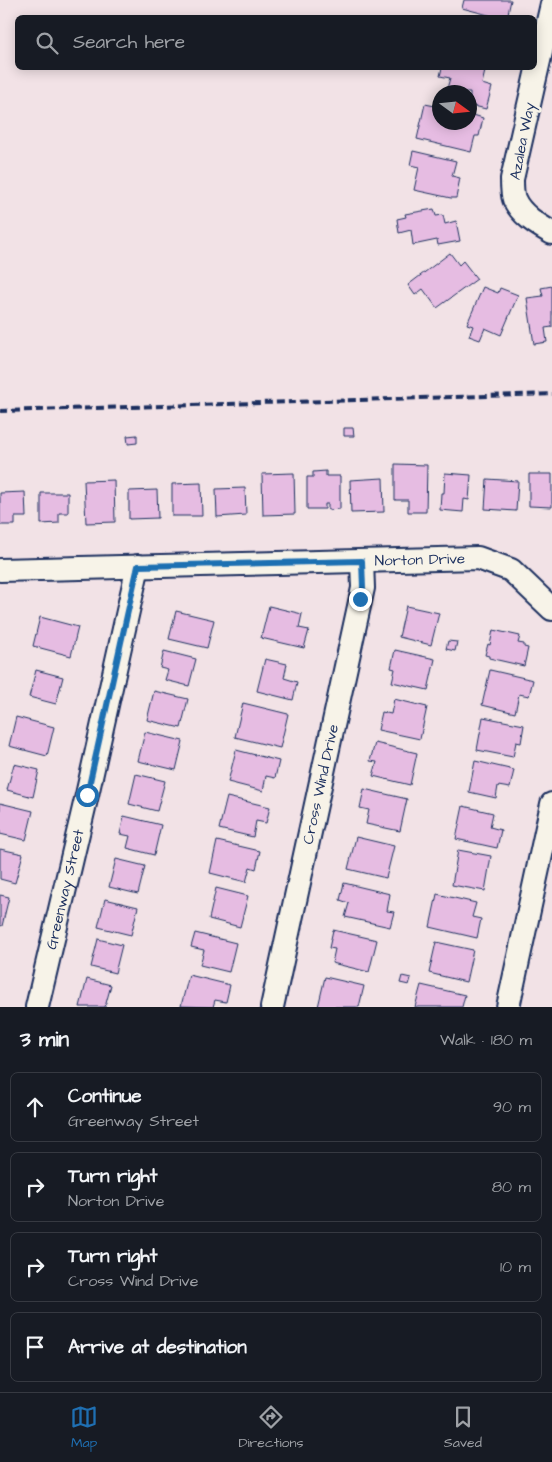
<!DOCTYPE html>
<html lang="en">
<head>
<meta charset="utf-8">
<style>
	:root { --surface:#171b24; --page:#242831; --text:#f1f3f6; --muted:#9ea1a6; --line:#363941; --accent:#1f6fb2 }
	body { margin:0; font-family:"Architects Daughter",sans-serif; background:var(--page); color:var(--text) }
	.compass { position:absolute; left:432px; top:85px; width:45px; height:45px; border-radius:50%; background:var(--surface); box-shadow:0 2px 12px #0003; rotate:105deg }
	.stop { position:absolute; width:15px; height:15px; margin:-11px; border:4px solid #1f6fb2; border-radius:50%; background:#fff }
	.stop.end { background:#1f6fb2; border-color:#fff; box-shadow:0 1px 5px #0008 }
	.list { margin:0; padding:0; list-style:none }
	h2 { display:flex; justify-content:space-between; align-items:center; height:65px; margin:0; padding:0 20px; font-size:21px }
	h2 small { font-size:16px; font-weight:400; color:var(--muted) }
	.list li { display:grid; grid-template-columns:32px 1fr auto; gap:15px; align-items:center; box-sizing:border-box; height:70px; margin:0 10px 10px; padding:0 10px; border:1px solid var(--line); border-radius:8px }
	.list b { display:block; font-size:19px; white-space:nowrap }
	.list p { margin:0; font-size:16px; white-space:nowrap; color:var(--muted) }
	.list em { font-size:16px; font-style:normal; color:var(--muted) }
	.icon { flex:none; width:28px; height:28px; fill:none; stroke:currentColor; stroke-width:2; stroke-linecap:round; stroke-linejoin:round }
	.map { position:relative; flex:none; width:552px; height:1007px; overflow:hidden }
	.search { position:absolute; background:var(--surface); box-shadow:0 2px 12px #0003; left:15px; right:15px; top:15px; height:55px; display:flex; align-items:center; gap:12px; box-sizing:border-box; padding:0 18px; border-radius:8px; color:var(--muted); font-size:19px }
	.sheet { height:385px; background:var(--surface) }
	nav { display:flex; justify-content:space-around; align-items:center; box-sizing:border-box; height:70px; border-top:1px solid var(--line); background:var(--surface); font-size:14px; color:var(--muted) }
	nav a { display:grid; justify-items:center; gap:2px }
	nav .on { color:var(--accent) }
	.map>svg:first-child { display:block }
	.building { fill:#e6bce2; stroke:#1b2f5e }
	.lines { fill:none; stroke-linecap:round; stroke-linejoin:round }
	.minor-casing { stroke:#1b2f5e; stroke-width:26 }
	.minor { stroke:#f7f3e8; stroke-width:22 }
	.rail { stroke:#1b2f5e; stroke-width:4; stroke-dasharray:8 4; stroke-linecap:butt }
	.route { stroke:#1f6fb2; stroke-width:6 }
	.labels { text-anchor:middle; stroke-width:5; stroke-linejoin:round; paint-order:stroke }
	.street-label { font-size:15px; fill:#1b2f5e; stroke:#f7f3e8 }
</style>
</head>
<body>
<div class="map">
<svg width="552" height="1007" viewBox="0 0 552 1007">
	<rect width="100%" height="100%" fill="#f2e2e6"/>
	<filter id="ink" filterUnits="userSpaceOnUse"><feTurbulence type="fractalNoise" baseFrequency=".02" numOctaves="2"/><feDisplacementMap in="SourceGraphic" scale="10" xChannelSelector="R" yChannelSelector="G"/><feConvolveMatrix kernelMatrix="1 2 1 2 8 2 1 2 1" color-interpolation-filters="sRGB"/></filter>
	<g filter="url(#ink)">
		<g class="building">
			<path d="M464,0H511L507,18H500L462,8Z"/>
			<path d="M442,68H471L485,71L482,84L492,87L486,109L470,105V92H446L450,78L440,76Z"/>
			<path d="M425,104L440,107V122H470V114L483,118L479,136H475L471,152L417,139Z"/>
			<path d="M413,151L456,161L452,176L460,178L456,198H451L414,190L419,167L410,165Z"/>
			<path d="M434,209L436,216L443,215L445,224L456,221L460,241L438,245L437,240L413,245L411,230L399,233L397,219L406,217L405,214Z"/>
			<path d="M450,253L459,265L463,261L477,279L437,308L423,289L415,295L408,285Z"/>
			<path d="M552,286V327L545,328L547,342L534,344L527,298L543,296L541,288Z"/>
			<path d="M483,287L498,293L500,288L518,295L501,335L485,328L480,340L469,336L473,326L467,324Z"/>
			<path d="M344,428H353L354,436H344Z"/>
			<path d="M137,435V443L128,444L127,436Z"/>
			<path d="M395,464L427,465L426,512H408V500H395Z"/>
			<path d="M326,471V476H340V509L328,510V504H325V509H307V477H313V472Z"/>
			<path d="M294,473L295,514L263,515L262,474Z"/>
			<path d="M445,473L471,475L469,500L464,499L463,512L440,510L441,493H444Z"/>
			<path d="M529,474H552V507L529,506Z"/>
			<path d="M383,478L384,512L351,513L350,480Z"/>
			<path d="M487,479L518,481L516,511L485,509Z"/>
			<path d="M114,480L115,522L86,523L84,481Z"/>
			<path d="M201,483L202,516H172V484Z"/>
			<path d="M245,488L246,515L217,517L216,489Z"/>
			<path d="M157,490L158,518L129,519V491Z"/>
			<path d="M25,492L26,517H15V525H0V493Z"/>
			<path d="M41,493H68V513H59V523L41,524Z"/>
			<path d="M269,606L302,614L299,628L309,630L304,648L261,638Z"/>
			<path d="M406,606L439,613L431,645L399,637Z"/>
			<path d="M176,611L214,620L207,648L169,639Z"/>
			<path d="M40,617L78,627L71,656L33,646Z"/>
			<path d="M493,630L520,636L518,643L524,644V647L528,648L524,666L489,658V656L485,655L488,644L490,645Z"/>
			<path d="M448,641L457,642L455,651L446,649Z"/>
			<path d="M395,650L435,659L428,690L392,682L395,669L391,668Z"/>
			<path d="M164,651L196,659L189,686L165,680L168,670L160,668Z"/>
			<path d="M265,659L287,664L284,678L297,682L293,700L257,691Z"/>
			<path d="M36,670L63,677L56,704L29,697Z"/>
			<path d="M490,670L533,680L529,696L519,694L515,713L482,705Z"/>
			<path d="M154,691L188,699L181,728L147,720Z"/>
			<path d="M394,699L427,707L420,739L378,730L382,712L391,714Z"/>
			<path d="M243,703L288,714L280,748L235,737Z"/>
			<path d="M16,717L54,727L47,756L9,746Z"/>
			<path d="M483,717L524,725L521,743L516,742L513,757L477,750Z"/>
			<path d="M145,732L183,741L176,770L138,761Z"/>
			<path d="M375,743L417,753L410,785L373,776L377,762L370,761Z"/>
			<path d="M236,750L279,761L275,778L266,776L263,791L228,782Z"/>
			<path d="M475,761L514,770L510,788L498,786L496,798L469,792Z"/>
			<path d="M14,764L39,770L33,797L7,790Z"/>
			<path d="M136,774L165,781L157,811L129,804Z"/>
			<path d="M364,789L407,799L400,831L366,824L369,810L360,808Z"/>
			<path d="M227,797L270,807L266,823L256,821L253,837L219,829Z"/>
			<path d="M0,803L33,811L26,840L0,834Z"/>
			<path d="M463,806L493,813L490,827L501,830L497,848L456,839Z"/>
			<path d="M124,816L161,825L154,855L127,848L130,836L120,834Z"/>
			<path d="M356,837L394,846L386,878L348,869Z"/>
			<path d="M217,841L260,851L256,869L250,867L246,882L210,873Z"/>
			<path d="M0,849L23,854L15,883L0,879Z"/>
			<path d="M458,850L491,856L485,891L452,885Z"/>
			<path d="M116,859L145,866L138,894L109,887Z"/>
			<path d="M344,883L390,894L387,911L394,912L390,927L345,917L349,903L340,900Z"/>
			<path d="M216,888L248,896L240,927L209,919Z"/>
			<path d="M437,894L476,903L472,917L481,919L477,938L430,927Z"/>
			<path d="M0,895L9,897L2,926L0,925Z"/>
			<path d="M105,899L138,907L131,935L98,927Z"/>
			<path d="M333,930L377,940L369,972L332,963L335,949L329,948Z"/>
			<path d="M195,933L236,943L229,972L200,965L204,950L191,947Z"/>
			<path d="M98,939L122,945L115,973L91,967Z"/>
			<path d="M436,942L473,950L466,982L429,973Z"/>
			<path d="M189,975L230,985L226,1002L215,1000L213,1007L181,1006Z"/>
			<path d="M402,976L411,978L409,985L400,983Z"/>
			<path d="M325,977L364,986L359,1007H318Z"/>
			<path d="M87,979L111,985L105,1007H80Z"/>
			<path d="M421,985L465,995L462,1007H415Z"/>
		</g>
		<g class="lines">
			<defs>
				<g id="minor">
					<path d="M552,4L512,179C512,185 512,193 514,199C521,215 538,225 552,233"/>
					<path id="s1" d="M0,570L478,558L511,570L552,609"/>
					<path id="s2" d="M37,1007L87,795L138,566"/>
					<path id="s3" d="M272,1007L363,588L362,561"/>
					<path d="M508,1007L552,804"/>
				</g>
			</defs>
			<use href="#minor" class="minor-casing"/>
			<use href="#minor" class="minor"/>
			<path class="rail" d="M0,411L552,394"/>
		</g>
	</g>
	<g class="lines" filter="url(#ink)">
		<path class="route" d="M87,795L138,566L362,561L363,588L360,599"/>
	</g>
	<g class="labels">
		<g class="street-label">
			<text transform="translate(522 141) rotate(-79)" y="5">Azalea Way</text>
			<text dy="5" stroke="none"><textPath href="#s1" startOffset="420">Norton Drive</textPath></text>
			<text dy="5" stroke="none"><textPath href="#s3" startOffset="228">Cross Wind Drive</textPath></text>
			<text dy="5" stroke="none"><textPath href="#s2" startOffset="121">Greenway Street</textPath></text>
		</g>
	</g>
</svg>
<svg class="compass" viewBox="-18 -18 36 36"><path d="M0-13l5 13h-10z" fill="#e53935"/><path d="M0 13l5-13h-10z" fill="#9ea1a6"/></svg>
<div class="stop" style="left:87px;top:795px"></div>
<div class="stop end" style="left:360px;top:599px"></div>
<div class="search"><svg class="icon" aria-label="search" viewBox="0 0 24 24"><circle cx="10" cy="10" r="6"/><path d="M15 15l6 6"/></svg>Search here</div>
</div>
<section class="sheet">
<h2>3 min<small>Walk · 180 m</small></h2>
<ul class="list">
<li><svg class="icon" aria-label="ahead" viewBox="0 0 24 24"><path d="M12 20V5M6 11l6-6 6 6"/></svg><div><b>Continue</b><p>Greenway Street</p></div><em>90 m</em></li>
<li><svg class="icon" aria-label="right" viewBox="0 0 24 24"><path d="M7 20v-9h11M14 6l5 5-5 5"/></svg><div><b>Turn right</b><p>Norton Drive</p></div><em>80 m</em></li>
<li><svg class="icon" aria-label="right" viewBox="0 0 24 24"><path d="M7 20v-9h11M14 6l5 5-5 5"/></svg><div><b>Turn right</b><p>Cross Wind Drive</p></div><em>10 m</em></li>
<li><svg class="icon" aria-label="arrive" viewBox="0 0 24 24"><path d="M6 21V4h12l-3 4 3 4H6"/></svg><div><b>Arrive at destination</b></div></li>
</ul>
</section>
<nav>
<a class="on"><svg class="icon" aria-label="map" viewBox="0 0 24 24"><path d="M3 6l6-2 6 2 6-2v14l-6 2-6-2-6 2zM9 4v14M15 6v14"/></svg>Map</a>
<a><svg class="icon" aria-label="directions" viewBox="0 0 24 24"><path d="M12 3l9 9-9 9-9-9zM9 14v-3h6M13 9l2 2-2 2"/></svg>Directions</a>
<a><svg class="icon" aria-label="saved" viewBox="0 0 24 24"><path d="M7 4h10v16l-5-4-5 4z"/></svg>Saved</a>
</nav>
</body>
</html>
